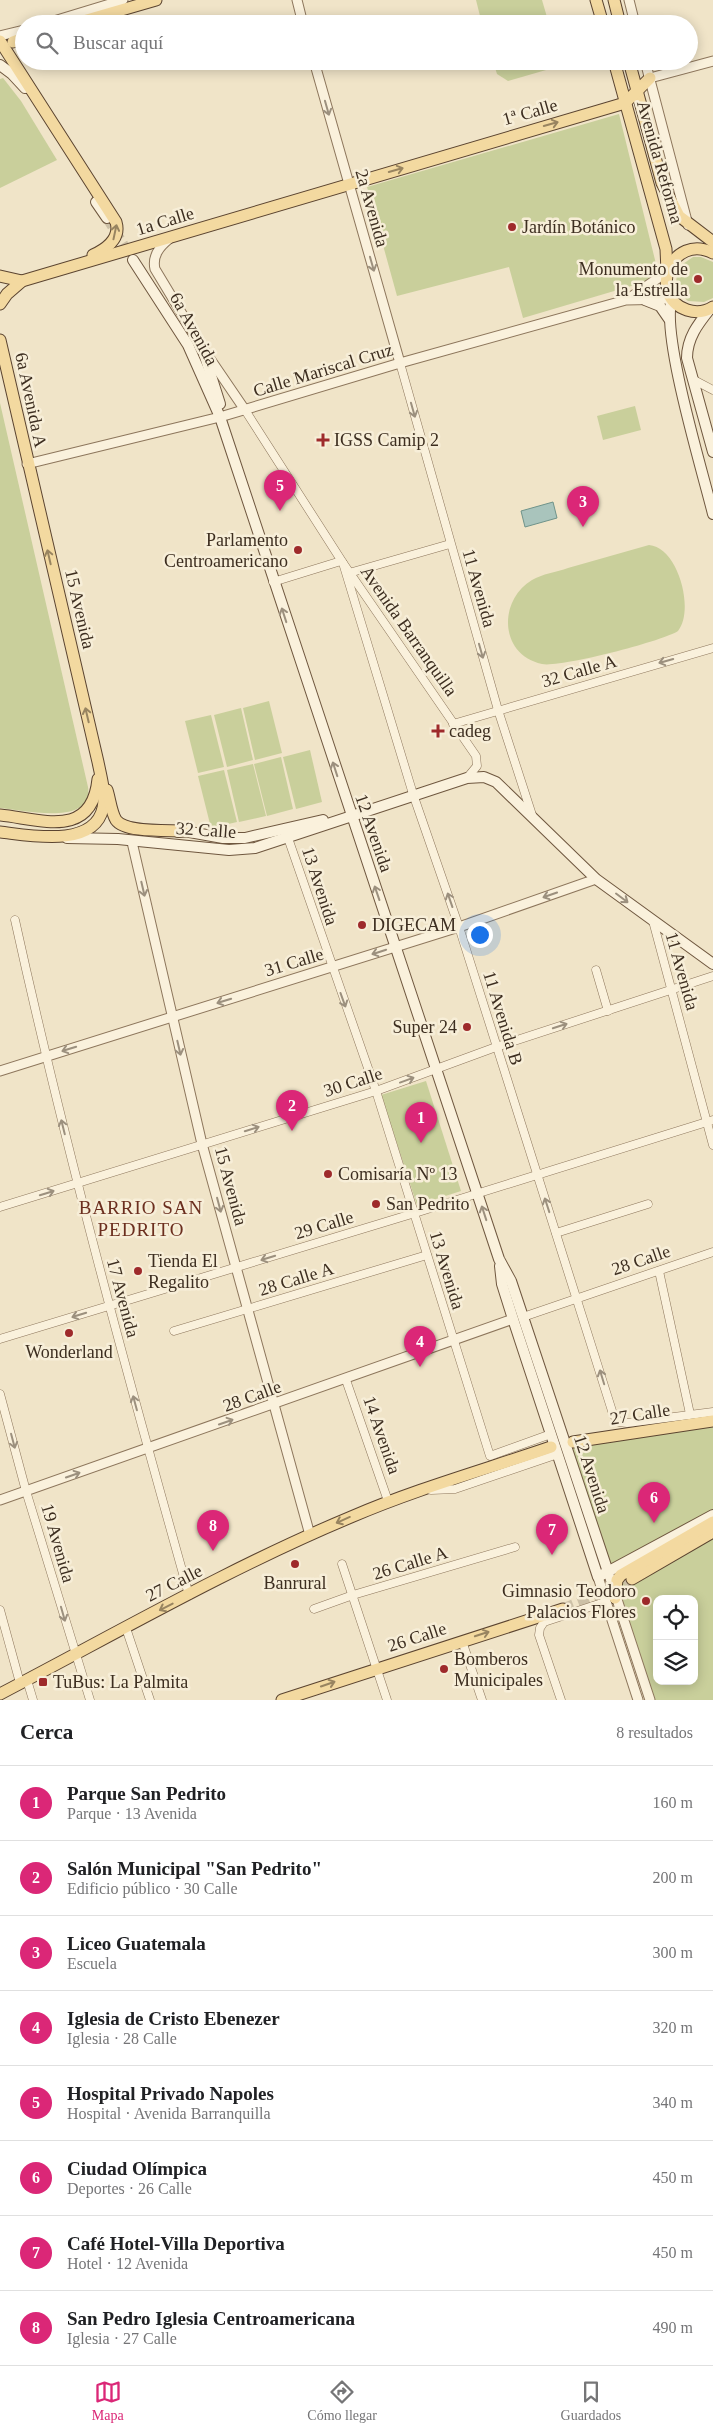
<!DOCTYPE html>
<html lang="es">
<head>
<meta charset="utf-8">
<style>
	:root { --surface:#fff; --page:#f2f2f2; --text:#202124; --muted:#757577; --line:#e0e0e0; --accent:#db2777 }
	body { margin:0; font-family:"Times New Roman",serif; background:var(--page); color:var(--text) }
	.controls { position:absolute; right:15px; bottom:15px; display:grid; overflow:hidden; border-radius:10px; box-shadow:0 2px 12px #0003 }
	.controls button { width:45px; height:45px; display:grid; place-items:center; padding:0; border:0; border-bottom:1px solid var(--line); background:var(--surface); color:var(--text); font:25px sans-serif }
	.you { position:absolute; left:479px; top:934px; width:18px; height:18px; margin:-12px; border:4px solid #fff; border-radius:50%; background:#1a73e8; box-shadow:0 0 0 8px #1a73e833 }
	.badge { display:grid; place-items:center; width:32px; height:32px; border-radius:50%; background:var(--accent); color:#fff; font-size:16px; font-weight:700 }
	.pin { position:absolute; translate:-50% -41px; filter:drop-shadow(0 1px 2px #0008) }
	.pin::after { content:''; position:absolute; top:26px; width:18px; height:15px; background:inherit; clip-path:polygon(0 0,100% 0,50% 100%) }
	.list { margin:0; padding:0; list-style:none }
	h2 { display:flex; justify-content:space-between; align-items:center; height:65px; margin:0; padding:0 20px; font-size:21px }
	h2 small { font-size:16px; font-weight:400; color:var(--muted) }
	.list li { display:grid; grid-template-columns:32px 1fr auto; gap:15px; align-items:center; box-sizing:border-box; height:75px; padding:0 20px; border-top:1px solid var(--line) }
	.list b { display:block; font-size:19px; white-space:nowrap }
	.list p { margin:0; font-size:16px; white-space:nowrap; color:var(--muted) }
	.list em { font-size:16px; font-style:normal; color:var(--muted) }
	.icon { flex:none; width:28px; height:28px; fill:none; stroke:currentColor; stroke-width:2; stroke-linecap:round; stroke-linejoin:round }
	.map { position:relative; flex:none; width:713px; height:1700px; overflow:hidden }
	.search { position:absolute; background:var(--surface); box-shadow:0 2px 12px #0003; left:15px; right:15px; top:15px; height:55px; display:flex; align-items:center; gap:12px; box-sizing:border-box; padding:0 18px; border-radius:28px; color:var(--muted); font-size:19px }
	.sheet { height:665px; background:var(--surface) }
	nav { display:flex; justify-content:space-around; align-items:center; box-sizing:border-box; height:70px; border-top:1px solid var(--line); background:var(--surface); font-size:14px; color:var(--muted) }
	nav a { display:grid; justify-items:center; gap:2px }
	nav .on { color:var(--accent) }
	.map>svg:first-child { display:block }
	.green { fill:#c9cf9b; fill-rule:evenodd }
	.water { fill:#a9c4bc; stroke:#6f938a }
	.lines { fill:none; stroke-linecap:round; stroke-linejoin:round }
	.secondary-tunnel { stroke:#ccc0a6; stroke-width:10; stroke-dasharray:10 5; stroke-linecap:butt }
	.primary-tunnel { stroke:#ccc0a6; stroke-width:11; stroke-dasharray:11 5.5; stroke-linecap:butt }
	.minor-casing { stroke:#8d765c; stroke-width:9 }
	.tertiary-casing { stroke:#8d765c; stroke-width:11 }
	.secondary-casing { stroke:#6f573f; stroke-width:12 }
	.primary-casing { stroke:#5b4430; stroke-width:13 }
	.minor { stroke:#faf1dc; stroke-width:8 }
	.tertiary { stroke:#faf1dc; stroke-width:9 }
	.secondary { stroke:#faf1dc; stroke-width:10 }
	.primary { stroke:#f3d9a0; stroke-width:11 }
	.oneway { stroke:#9c907e }
	.oneway2 { stroke:#988460 }
	.poi-dot { fill:#9e2a2b; stroke:#f7eed8; stroke-width:2 }
	.labels { text-anchor:middle; stroke-width:5; stroke-linejoin:round; paint-order:stroke }
	.street-label { font-size:18px; fill:#3d2e20; stroke:#f7eed8 }
	.poi-label { font-size:18px; fill:#3d2e20; stroke:#f7eed8; text-anchor:start }
	.neighbourhood-label { font-size:19px; letter-spacing:1px; fill:#6b2e1e; stroke:#f7eed8 }
</style>
</head>
<body>
<div class="map">
<svg width="713" height="1700" viewBox="0 0 713 1700">
	<rect width="100%" height="100%" fill="#f0e4c8"/>
	<g class="green">
		<path d="M476,0H542L549,24H482Z"/>
		<path d="M493,61H557L553,68L508,81L497,74Z"/>
		<path d="M3,78L21,101L57,160L0,188V79Z"/>
		<path d="M619,114L657,268L648,281L523,318L509,267L397,296L367,187Z"/>
		<path d="M693,257H701L713,262V298L704,302L688,301C676,292 673,281 680,266Z"/>
		<path d="M0,403L88,787C94,827 22,810 0,808Z"/>
		<path d="M635,406L641,430L603,440L597,416Z"/>
		<path d="M649,545C678,547 695,610 678,631C663,641 560,668 542,664C499,655 498,600 532,580C542,574 557,572 568,568C595,560 622,553 649,545Z"/>
		<path d="M269,701L282,753L255,760L243,708Z"/>
		<path d="M241,708L253,760L227,767L214,715Z"/>
		<path d="M211,715L224,767L198,773L185,721Z"/>
		<path d="M310,750L322,802L296,809L283,757Z"/>
		<path d="M281,757L293,809L267,816L254,764Z"/>
		<path d="M253,764L266,816L239,822L227,770Z"/>
		<path d="M224,770L237,822L211,828L198,776Z"/>
		<path d="M426,1081L461,1191L417,1205L381,1095Z"/>
		<path d="M713,1425V1700H655L619,1600L570,1446ZM657,1599H694V1681H657Z"/>
	</g>
	<path class="water" d="M553,502L557,518L525,527L521,511Z"/>
	<g class="lines">
		<path class="secondary-tunnel" d="M107,218L130,255"/>
		<path class="primary-tunnel" d="M563,1609L614,1589L632,1579"/>
		<defs>
			<g id="minor">
				<path d="M400,363L498,710L532,815"/>
				<path d="M694,380L713,390"/>
				<path d="M245,410L343,563L476,756L477,766L467,778"/>
				<path d="M343,563L413,794L459,927L613,1414L619,1422L627,1423L713,1412"/>
				<path d="M349,573L450,544"/>
				<path d="M273,582L341,561"/>
				<path d="M453,724L713,648"/>
				<path d="M288,838L376,1091L490,1456L551,1434"/>
				<path d="M15,920C65,1147 126,1371 189,1595"/>
				<path d="M653,921L713,1145"/>
				<path d="M596,970L608,1011"/>
				<path d="M0,1207L376,1091L496,1047L713,976"/>
				<path d="M556,1233L648,1204"/>
				<path d="M659,1271L690,1414"/>
				<path d="M523,1317L713,1252"/>
				<path d="M174,1331L427,1255"/>
				<path d="M0,1339L415,1213L713,1120"/>
				<path d="M346,1380L388,1501"/>
				<path d="M0,1394L26,1491L90,1700"/>
				<path d="M431,1490L455,1489L558,1454"/>
				<path d="M342,1564L387,1700"/>
				<path d="M314,1609L353,1595L515,1547"/>
				<path d="M0,1610L20,1683"/>
				<path d="M126,1628L150,1700"/>
				<path d="M462,1641L482,1700"/>
				<path d="M27,1680L33,1700"/>
				<path d="M561,1700L539,1635L540,1628L544,1622L605,1602"/>
			</g>
			<g id="tertiary">
				<path d="M297,0L303,24"/>
				<path d="M629,0L635,24"/>
				<path d="M44,24L123,0"/>
				<path d="M0,36L24,30"/>
				<path d="M314,61L400,363"/>
				<path d="M645,61L688,225"/>
				<path d="M650,78L713,61"/>
				<path d="M169,239C159,247 152,256 155,269L202,347L245,410"/>
				<path d="M628,299L667,272"/>
				<path d="M27,464L220,417L400,363L626,300L672,299"/>
				<path d="M132,842L202,1144L310,1535"/>
				<path d="M0,1071L459,927L596,879"/>
				<path d="M0,1500L513,1319"/>
				<path d="M608,1572L650,1700"/>
				<path d="M598,1577L638,1700"/>
			</g>
			<g id="secondary">
				<path d="M0,65L12,74L25,88"/>
				<path d="M96,202L107,218"/>
				<path d="M133,260L188,345L220,417L499,1259L511,1281L608,1572"/>
				<path d="M672,299C660,332 703,473 713,514"/>
				<path d="M645,300L660,306L669,319"/>
				<path d="M710,309C698,324 687,338 687,358L713,452"/>
				<path d="M202,347L220,404"/>
				<path d="M178,832L184,831L223,838H245L323,820"/>
				<path d="M67,838L118,839L229,850L255,848L467,778L484,777L496,782L596,879L713,964"/>
				<path d="M500,1266L502,1284L513,1319L598,1577L713,1515"/>
			</g>
			<g id="primary">
				<path d="M596,0L603,24"/>
				<path d="M614,0L620,24"/>
				<path d="M73,24L156,0"/>
				<path d="M0,41L116,222C121,239 106,249 93,255"/>
				<path d="M13,42L24,38"/>
				<path d="M614,61L666,249L667,272"/>
				<path d="M629,61L662,183L679,216L713,242"/>
				<path d="M713,253C672,232 646,296 687,310C696,313 705,312 713,307"/>
				<path d="M0,276L22,281"/>
				<path d="M0,304L7,294L22,281L625,103L650,78"/>
				<path d="M0,340L98,762C101,777 106,794 103,808C94,849 28,835 0,832"/>
				<path d="M107,790C110,799 111,812 116,820C125,833 168,830 184,831"/>
				<path d="M0,815C40,819 92,840 98,779"/>
				<path d="M573,1442L713,1421"/>
				<path d="M632,1579L713,1532"/>
				<path d="M615,1598L617,1580L621,1575L713,1522"/>
				<path d="M0,1694C115,1634 231,1567 351,1517C416,1489 484,1470 551,1447"/>
				<path d="M282,1700L563,1609"/>
			</g>
		</defs>
		<use href="#minor" class="minor-casing"/>
		<use href="#tertiary" class="tertiary-casing"/>
		<use href="#secondary" class="secondary-casing"/>
		<use href="#primary" class="primary-casing"/>
		<use href="#minor" class="minor"/>
		<use href="#tertiary" class="tertiary"/>
		<use href="#secondary" class="secondary"/>
		<use href="#primary" class="primary"/>
	</g>
	<defs><path id="oneway-shaft" d="M-6 0H5M1.5-3L5.5 0L1.5 3" fill="none" stroke-width="1.6" stroke-linecap="round" stroke-linejoin="round" transform="scale(1.25)"/></defs>
	<g class="oneway">
		<use href="#oneway-shaft" transform="translate(327 108) rotate(74)"/>
		<use href="#oneway-shaft" transform="translate(372 264) rotate(74)"/>
		<use href="#oneway-shaft" transform="translate(413 410) rotate(74)"/>
		<use href="#oneway-shaft" transform="translate(284 615) rotate(-108)"/>
		<use href="#oneway-shaft" transform="translate(481 651) rotate(74)"/>
		<use href="#oneway-shaft" transform="translate(666 661) rotate(164)"/>
		<use href="#oneway-shaft" transform="translate(335 769) rotate(-108)"/>
		<use href="#oneway-shaft" transform="translate(143 889) rotate(77)"/>
		<use href="#oneway-shaft" transform="translate(377 893) rotate(-109)"/>
		<use href="#oneway-shaft" transform="translate(550 895) rotate(161)"/>
		<use href="#oneway-shaft" transform="translate(622 898) rotate(37)"/>
		<use href="#oneway-shaft" transform="translate(450 900) rotate(-109)"/>
		<use href="#oneway-shaft" transform="translate(379 952) rotate(162)"/>
		<use href="#oneway-shaft" transform="translate(343 1000) rotate(70)"/>
		<use href="#oneway-shaft" transform="translate(224 1001) rotate(163)"/>
		<use href="#oneway-shaft" transform="translate(560 1026) rotate(-18)"/>
		<use href="#oneway-shaft" transform="translate(179 1048) rotate(77)"/>
		<use href="#oneway-shaft" transform="translate(69 1049) rotate(163)"/>
		<use href="#oneway-shaft" transform="translate(407 1080) rotate(-20)"/>
		<use href="#oneway-shaft" transform="translate(63 1127) rotate(-104)"/>
		<use href="#oneway-shaft" transform="translate(252 1129) rotate(-17)"/>
		<use href="#oneway-shaft" transform="translate(47 1193) rotate(-17)"/>
		<use href="#oneway-shaft" transform="translate(219 1205) rotate(75)"/>
		<use href="#oneway-shaft" transform="translate(547 1205) rotate(-108)"/>
		<use href="#oneway-shaft" transform="translate(484 1213) rotate(-108)"/>
		<use href="#oneway-shaft" transform="translate(268 1258) rotate(163)"/>
		<use href="#oneway-shaft" transform="translate(79 1315) rotate(163)"/>
		<use href="#oneway-shaft" transform="translate(602 1377) rotate(-107)"/>
		<use href="#oneway-shaft" transform="translate(135 1403) rotate(-105)"/>
		<use href="#oneway-shaft" transform="translate(226 1422) rotate(-19)"/>
		<use href="#oneway-shaft" transform="translate(13 1441) rotate(75)"/>
		<use href="#oneway-shaft" transform="translate(73 1475) rotate(-19)"/>
		<use href="#oneway-shaft" transform="translate(63 1614) rotate(74)"/>
	</g>
	<g class="oneway2">
		<use href="#oneway-shaft" transform="translate(551 124) rotate(-16)"/>
		<use href="#oneway-shaft" transform="translate(396 170) rotate(-16)"/>
		<use href="#oneway-shaft" transform="translate(115 232) rotate(-78)"/>
		<use href="#oneway-shaft" transform="translate(49 557) rotate(-103)"/>
		<use href="#oneway-shaft" transform="translate(87 715) rotate(-103)"/>
		<use href="#oneway-shaft" transform="translate(343 1520) rotate(156)"/>
		<use href="#oneway-shaft" transform="translate(166 1607) rotate(153)"/>
		<use href="#oneway-shaft" transform="translate(482 1634) rotate(-18)"/>
		<use href="#oneway-shaft" transform="translate(328 1684) rotate(-19)"/>
	</g>
	<g class="poi-dot">
		<circle cx="512" cy="227" r="5"/>
		<circle cx="698" cy="279" r="5"/>
		<path d="M320.5 432.5h5v5h5v5h-5v5h-5v-5h-5v-5h5z"/>
		<circle cx="298" cy="550" r="5"/>
		<path d="M435.5 723.5h5v5h5v5h-5v5h-5v-5h-5v-5h5z"/>
		<circle cx="362" cy="925" r="5"/>
		<circle cx="467" cy="1027" r="5"/>
		<circle cx="328" cy="1174" r="5"/>
		<circle cx="376" cy="1204" r="5"/>
		<circle cx="138" cy="1271" r="5"/>
		<circle cx="69" cy="1333" r="5"/>
		<circle cx="295" cy="1564" r="5"/>
		<circle cx="646" cy="1601" r="5"/>
		<circle cx="444" cy="1669" r="5"/>
		<rect x="38" y="1677" width="10" height="10" rx="2.5"/>
	</g>
	<g class="labels">
		<g class="street-label">
			<text transform="translate(530 112) rotate(-16)" y="6">1ª Calle</text>
			<text transform="translate(660 162) rotate(74)" y="6">Avenida Reforma</text>
			<text transform="translate(372 208) rotate(74)" y="6">2a Avenida</text>
			<text transform="translate(165 221) rotate(-17)" y="6">1a Calle</text>
			<text transform="translate(194 329) rotate(61)" y="6">6a Avenida</text>
			<text transform="translate(323 370) rotate(-17)" y="6">Calle Mariscal Cruz</text>
			<text transform="translate(31 400) rotate(78)" y="6">6a Avenida A</text>
			<text transform="translate(479 588) rotate(74)" y="6">11 Avenida</text>
			<text transform="translate(80 609) rotate(77)" y="6">15 Avenida</text>
			<text transform="translate(409 631) rotate(55)" y="6">Avenida Barranquilla</text>
			<text transform="translate(579 671) rotate(-16)" y="6">32 Calle A</text>
			<text transform="translate(206 830) rotate(4)" y="6">32 Calle</text>
			<text transform="translate(374 833) rotate(71)" y="6">12 Avenida</text>
			<text transform="translate(320 886) rotate(72)" y="6">13 Avenida</text>
			<text transform="translate(294 962) rotate(-17)" y="6">31 Calle</text>
			<text transform="translate(682 971) rotate(74)" y="6">11 Avenida</text>
			<text transform="translate(503 1018) rotate(73)" y="6">11 Avenida B</text>
			<text transform="translate(353 1082) rotate(-18)" y="6">30 Calle</text>
			<text transform="translate(231 1186) rotate(75)" y="6">15 Avenida</text>
			<text transform="translate(324 1225) rotate(-17)" y="6">29 Calle</text>
			<text transform="translate(641 1260) rotate(-19)" y="6">28 Calle</text>
			<text transform="translate(447 1270) rotate(73)" y="6">13 Avenida</text>
			<text transform="translate(296 1279) rotate(-17)" y="6">28 Calle A</text>
			<text transform="translate(123 1298) rotate(75)" y="6">17 Avenida</text>
			<text transform="translate(252 1396) rotate(-20)" y="6">28 Calle</text>
			<text transform="translate(640 1414) rotate(-9)" y="6">27 Calle</text>
			<text transform="translate(382 1435) rotate(71)" y="6">14 Avenida</text>
			<text transform="translate(592 1474) rotate(72)" y="6">12 Avenida</text>
			<text transform="translate(58 1543) rotate(74)" y="6">19 Avenida</text>
			<text transform="translate(410 1563) rotate(-17)" y="6">26 Calle A</text>
			<text transform="translate(174 1583) rotate(-27)" y="6">27 Calle</text>
			<text transform="translate(417 1637) rotate(-18)" y="6">26 Calle</text>
		</g>
		<g class="poi-label">
			<text x="522" y="233">Jardín Botánico</text>
			<text x="688" y="275" text-anchor="end">Monumento de<tspan x="688" dy="21">la Estrella</tspan></text>
			<text x="334" y="446">IGSS Camip 2</text>
			<text x="288" y="546" text-anchor="end">Parlamento<tspan x="288" dy="21">Centroamericano</tspan></text>
			<text x="449" y="737">cadeg</text>
			<text x="372" y="931">DIGECAM</text>
			<text x="457" y="1033" text-anchor="end">Super 24</text>
			<text x="338" y="1180">Comisaría Nº 13</text>
			<text x="386" y="1210">San Pedrito</text>
			<text x="148" y="1267">Tienda El<tspan x="148" dy="21">Regalito</tspan></text>
			<text x="69" y="1358" text-anchor="middle">Wonderland</text>
			<text x="295" y="1589" text-anchor="middle">Banrural</text>
			<text x="636" y="1597" text-anchor="end">Gimnasio Teodoro<tspan x="636" dy="21">Palacios Flores</tspan></text>
			<text x="454" y="1665">Bomberos<tspan x="454" dy="21">Municipales</tspan></text>
			<text x="53" y="1688">TuBus: La Palmita</text>
		</g>
		<g class="neighbourhood-label">
			<text x="141" y="1214">BARRIO SAN<tspan x="141" dy="22">PEDRITO</tspan></text>
		</g>
	</g>
</svg>
<div class="controls">
<button><svg class="icon" aria-label="locate" viewBox="0 0 24 24"><circle cx="12" cy="12" r="6"/><path d="M12 2v4M12 18v4M2 12h4M18 12h4"/></svg></button>
<button><svg class="icon" aria-label="layers" viewBox="0 0 24 24"><path d="M12 4l9 5-9 5-9-5zM3 14l9 5 9-5"/></svg></button>
</div>
<div class="you"></div>
<div class="pin badge" style="left:421px;top:1143px">1</div>
<div class="pin badge" style="left:292px;top:1131px">2</div>
<div class="pin badge" style="left:583px;top:527px">3</div>
<div class="pin badge" style="left:420px;top:1367px">4</div>
<div class="pin badge" style="left:280px;top:511px">5</div>
<div class="pin badge" style="left:654px;top:1523px">6</div>
<div class="pin badge" style="left:552px;top:1555px">7</div>
<div class="pin badge" style="left:213px;top:1551px">8</div>
<div class="search"><svg class="icon" aria-label="search" viewBox="0 0 24 24"><circle cx="10" cy="10" r="6"/><path d="M15 15l6 6"/></svg>Buscar aquí</div>
</div>
<section class="sheet">
<h2>Cerca<small>8 resultados</small></h2>
<ul class="list">
<li><span class="badge">1</span><div><b>Parque San Pedrito</b><p>Parque · 13 Avenida</p></div><em>160 m</em></li>
<li><span class="badge">2</span><div><b>Salón Municipal &quot;San Pedrito&quot;</b><p>Edificio público · 30 Calle</p></div><em>200 m</em></li>
<li><span class="badge">3</span><div><b>Liceo Guatemala</b><p>Escuela</p></div><em>300 m</em></li>
<li><span class="badge">4</span><div><b>Iglesia de Cristo Ebenezer</b><p>Iglesia · 28 Calle</p></div><em>320 m</em></li>
<li><span class="badge">5</span><div><b>Hospital Privado Napoles</b><p>Hospital · Avenida Barranquilla</p></div><em>340 m</em></li>
<li><span class="badge">6</span><div><b>Ciudad Olímpica</b><p>Deportes · 26 Calle</p></div><em>450 m</em></li>
<li><span class="badge">7</span><div><b>Café Hotel-Villa Deportiva</b><p>Hotel · 12 Avenida</p></div><em>450 m</em></li>
<li><span class="badge">8</span><div><b>San Pedro Iglesia Centroamericana</b><p>Iglesia · 27 Calle</p></div><em>490 m</em></li>
</ul>
</section>
<nav>
<a class="on"><svg class="icon" aria-label="map" viewBox="0 0 24 24"><path d="M3 6l6-2 6 2 6-2v14l-6 2-6-2-6 2zM9 4v14M15 6v14"/></svg>Mapa</a>
<a><svg class="icon" aria-label="directions" viewBox="0 0 24 24"><path d="M12 3l9 9-9 9-9-9zM9 14v-3h6M13 9l2 2-2 2"/></svg>Cómo llegar</a>
<a><svg class="icon" aria-label="saved" viewBox="0 0 24 24"><path d="M7 4h10v16l-5-4-5 4z"/></svg>Guardados</a>
</nav>
</body>
</html>
